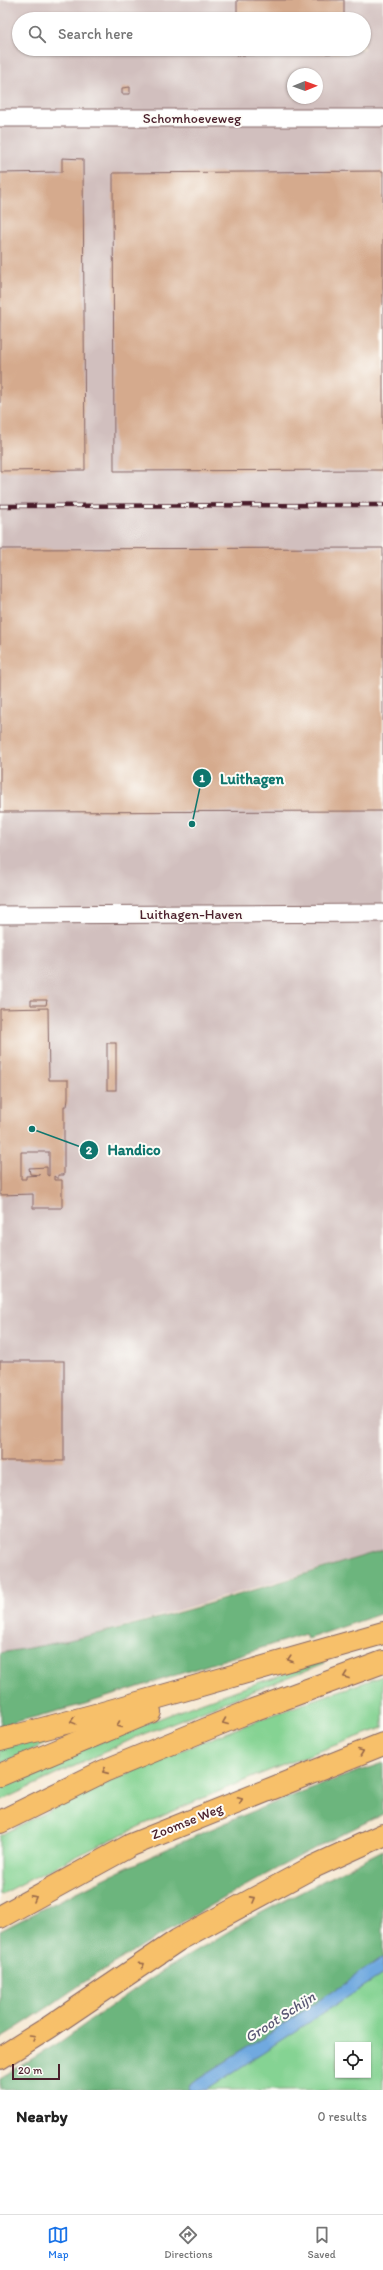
<!DOCTYPE html>
<html lang="en">
<head>
<meta charset="utf-8">
<style>
	:root { --surface:#fff; --page:#f2f2f2; --text:#222; --muted:#767676; --line:#e0e0e0; --accent:#1a73e8 }
	body { margin:0; font-family:Itim,sans-serif; background:var(--page); color:var(--text) }
	.controls { position:absolute; right:12px; bottom:12px; display:grid; overflow:hidden; border-radius:0px; box-shadow:0 1px 3px #0004 }
	.controls button { width:36px; height:36px; display:grid; place-items:center; padding:0; border:0; border-bottom:1px solid var(--line); background:var(--surface); color:var(--text); font:20px sans-serif }
	.compass { position:absolute; left:287px; top:68px; width:36px; height:36px; border-radius:50%; background:var(--surface); box-shadow:0 1px 3px #0004; rotate:89deg }
	.scale { position:absolute; left:12px; bottom:10px; width:48px; box-sizing:border-box; padding-left:4px; border:2px solid #4a1f2b; border-top:0; font-size:11px; line-height:14px; white-space:nowrap; color:#4a1f2b; -webkit-text-stroke:3px #fdfcf7; paint-order:stroke }
	.list { margin:0; padding:0; list-style:none }
	h2 { display:flex; justify-content:space-between; align-items:center; height:52px; margin:0; padding:0 16px; font-size:17px }
	h2 small { font-size:13px; font-weight:400; color:var(--muted) }
	.icon { flex:none; width:22px; height:22px; fill:none; stroke:currentColor; stroke-width:2; stroke-linecap:round; stroke-linejoin:round }
	.map { position:relative; flex:none; width:383px; height:2090px; overflow:hidden }
	.search { position:absolute; background:var(--surface); box-shadow:0 1px 3px #0004; left:12px; right:12px; top:12px; height:44px; display:flex; align-items:center; gap:10px; box-sizing:border-box; padding:0 14px; border-radius:22px; color:var(--muted); font-size:15px }
	.sheet { height:124px; background:var(--surface) }
	nav { display:flex; justify-content:space-around; align-items:center; box-sizing:border-box; height:56px; border-top:1px solid var(--line); background:var(--surface); font-size:11px; color:var(--muted) }
	nav a { display:grid; justify-items:center; gap:2px }
	nav .on { color:var(--accent) }
	.map>svg:first-child { display:block }
	.industrial { fill:#d1bfbe; fill-rule:evenodd }
	.green { fill:#85d393; stroke:#68795f; fill-rule:evenodd }
	.forest { fill:#6cb57d; stroke:#5b6a54 }
	.water { fill:#6fa9df; stroke:#5c6485 }
	.building { fill:#d5aa8d; fill-rule:evenodd }
	.lines { fill:none; stroke-linecap:round; stroke-linejoin:round }
	.minor-casing { stroke:#866564; stroke-width:19 }
	.motorway-casing { stroke:#866564; stroke-width:24 }
	.minor { stroke:#fff; stroke-width:17 }
	.motorway { stroke:#f7c06b; stroke-width:22 }
	.rail-casing { stroke:#4a1f2b; stroke-width:4.5 }
	.rail { stroke:#fdfcf7; stroke-width:3; stroke-dasharray:9; stroke-linecap:butt }
	.oneway { stroke:#986748 }
	.labels { text-anchor:middle; stroke-width:4; stroke-linejoin:round; paint-order:stroke }
	.street-label { font-size:14px; fill:#4a1f2b; stroke:#fdfcf7 }
	.water-label { font-size:15px; font-style:italic; fill:#595673; stroke:#fdfcf7 }
	.leader { fill:none; stroke:#0f766e; stroke-width:1.5 }
	.callout-dot { fill:#0f766e; stroke:#fdfcf7; stroke-width:1.5 }
	.mark-label { font-size:12px; text-anchor:middle; font-weight:bold; fill:#fff }
	.callout-label { font-size:15px; text-anchor:middle; font-weight:bold; fill:#0f766e; stroke:#fdfcf7; stroke-width:4; stroke-linejoin:round; paint-order:stroke }
</style>
</head>
<body>
<div class="map">
<svg width="383" height="2090" viewBox="0 0 383 2090">
	<rect width="100%" height="100%" fill="#fdfcf7"/>
	<filter id="ink" filterUnits="userSpaceOnUse"><feTurbulence type="fractalNoise" baseFrequency=".025" numOctaves="2"/><feDisplacementMap in="SourceGraphic" scale="8" xChannelSelector="R" yChannelSelector="G"/><feConvolveMatrix kernelMatrix="1 2 1 2 8 2 1 2 1" color-interpolation-filters="sRGB"/></filter>
	<filter id="wash" filterUnits="userSpaceOnUse"><feTurbulence type="fractalNoise" baseFrequency=".012" numOctaves="4" result="noise"/><feDisplacementMap in="SourceGraphic" scale="16" xChannelSelector="R" yChannelSelector="G"/><feGaussianBlur stdDeviation="0.9" result="paint"/><feColorMatrix in="noise" values="0 0 0 0 0 0 0 0 0 0 0 0 0 0 0 0 0 1.4 0 .05"/><feComposite in="paint" operator="in"/></filter>
	<g filter="url(#wash)">
		<rect width="100%" height="100%" fill="#f5e6cf"/>
		<path class="industrial" d="M0,0H383V1550L149,1619L53,1645L0,1653ZM19,19H364V49H19ZM293,74H317V98H293Z"/>
		<g class="green">
			<path d="M324,1661L325,1663L141,1735L0,1801V1787C104,1737 214,1696 324,1661Z"/>
			<path d="M383,1676V1728C251,1774 124,1830 0,1895V1836C122,1770 252,1720 383,1676Z"/>
			<path d="M54,1737V1740L0,1764V1748Z"/>
			<path d="M383,1970V2090H201ZM338,2045H368V2075H338Z"/>
		</g>
		<g class="forest">
			<path d="M383,1550V1613L307,1639L305,1634L85,1704L0,1726V1653C129,1633 258,1588 383,1550Z"/>
			<path d="M383,1763V1814C289,1859 200,1911 111,1965C73,1988 38,2016 0,2038V1931C124,1867 251,1806 383,1763Z"/>
			<path d="M383,1850V1970L201,2090H0V2078L60,2042L148,1980L251,1918Z"/>
		</g>
		<path class="water" d="M383,1957V1974L206,2090H188L190,2084L266,2036Z"/>
		<g id="blocks">
			<g class="building">
				<rect x="237" y="0" width="107" height="19"/>
				<path d="M237,49H344V53L237,55Z"/>
				<path d="M130,87V94H122V88Z"/>
				<path d="M62,158L83,159L85,470L0,471V173L62,172Z"/>
				<path d="M383,171V470L114,471L113,173Z"/>
				<path d="M383,548V811L0,812V549Z"/>
				<path d="M31,1000H47L46,1005H31Z"/>
				<path d="M48,1008L49,1080H68V1099L67,1106H64V1175H58V1179L54,1176V1180H62V1208H33V1194L0,1195V1009ZM21,1152H49V1176L47,1175V1167L29,1168L30,1174L40,1175L26,1176V1179H21Z"/>
				<rect x="107" y="1043" width="9" height="47"/>
				<rect x="0" y="1361" width="64" height="100"/>
			</g>
		</g>
	</g>
	<g filter="url(#ink)">
		<use href="#blocks" fill-opacity="0" stroke="#866564" stroke-width="1"/>
		<g class="lines">
			<defs>
				<g id="minor">
					<path d="M0,118H383"/>
					<path d="M0,915L383,913"/>
				</g>
				<g id="motorway">
					<path d="M0,1740L103,1713L383,1633"/>
					<path d="M0,1775L150,1712"/>
					<path d="M0,1822L104,1771L253,1710L383,1662"/>
					<path d="M0,1917L131,1845L383,1744"/>
					<path d="M0,2058L48,2028L178,1940L313,1867L383,1835"/>
				</g>
			</defs>
			<use href="#minor" class="minor-casing"/>
			<use href="#motorway" class="motorway-casing"/>
			<use href="#minor" class="minor"/>
			<use href="#motorway" class="motorway"/>
			<defs>
				<path id="rail" d="M0,506L383,505"/>
			</defs>
			<use href="#rail" class="rail-casing"/>
			<use href="#rail" class="rail"/>
		</g>
		<defs><path id="oneway-chevron" d="M-2-3.5L2.5 0L-2 3.5" fill="none" stroke-width="1.6" stroke-linecap="round" stroke-linejoin="round"/></defs>
		<g class="oneway">
			<use href="#oneway-chevron" transform="translate(290 1659) rotate(163)"/>
			<use href="#oneway-chevron" transform="translate(346 1676) rotate(160)"/>
			<use href="#oneway-chevron" transform="translate(73 1721) rotate(165)"/>
			<use href="#oneway-chevron" transform="translate(225 1722) rotate(158)"/>
			<use href="#oneway-chevron" transform="translate(119 1725) rotate(158)"/>
			<use href="#oneway-chevron" transform="translate(361 1752) rotate(-21)"/>
			<use href="#oneway-chevron" transform="translate(105 1771) rotate(156)"/>
			<use href="#oneway-chevron" transform="translate(240 1800) rotate(-22)"/>
			<use href="#oneway-chevron" transform="translate(34 1898) rotate(-29)"/>
			<use href="#oneway-chevron" transform="translate(253 1899) rotate(-29)"/>
			<use href="#oneway-chevron" transform="translate(142 1965) rotate(-34)"/>
			<use href="#oneway-chevron" transform="translate(33 2037) rotate(-31)"/>
		</g>
	</g>
	<g class="labels">
		<g class="street-label">
			<text x="192" y="123">Schomhoeveweg</text>
			<text x="191" y="919">Luithagen-Haven</text>
			<text transform="translate(187 1821) rotate(-22)" y="5">Zoomse Weg</text>
		</g>
		<g class="water-label">
			<text transform="translate(280 2017) rotate(-33)" y="5">Groot Schijn</text>
		</g>
	</g>
	<path class="leader" d="M192 824L202 778M32 1129L89 1150"/>
	<g class="callout-dot">
		<circle cx="192" cy="824" r="4"/>
		<circle cx="32" cy="1129" r="4"/>
		<circle cx="202" cy="778" r="10"/>
		<circle cx="89" cy="1150" r="10"/>
	</g>
	<g class="mark-label">
		<text x="202" y="782">1</text>
		<text x="89" y="1154">2</text>
	</g>
	<g class="callout-label">
		<text x="252" y="784">Luithagen</text>
		<text x="134" y="1155">Handico</text>
	</g>
</svg>
<div class="controls">
<button><svg class="icon" aria-label="locate" viewBox="0 0 24 24"><circle cx="12" cy="12" r="6"/><path d="M12 2v4M12 18v4M2 12h4M18 12h4"/></svg></button>
</div>
<svg class="compass" viewBox="-18 -18 36 36"><path d="M0-13l5 13h-10z" fill="#e53935"/><path d="M0 13l5-13h-10z" fill="#767676"/></svg>
<div class="scale">20 m</div>
<div class="search"><svg class="icon" aria-label="search" viewBox="0 0 24 24"><circle cx="10" cy="10" r="6"/><path d="M15 15l6 6"/></svg>Search here</div>
</div>
<section class="sheet">
<h2>Nearby<small>0 results</small></h2>
<ul class="list">
</ul>
</section>
<nav>
<a class="on"><svg class="icon" aria-label="map" viewBox="0 0 24 24"><path d="M3 6l6-2 6 2 6-2v14l-6 2-6-2-6 2zM9 4v14M15 6v14"/></svg>Map</a>
<a><svg class="icon" aria-label="directions" viewBox="0 0 24 24"><path d="M12 3l9 9-9 9-9-9zM9 14v-3h6M13 9l2 2-2 2"/></svg>Directions</a>
<a><svg class="icon" aria-label="saved" viewBox="0 0 24 24"><path d="M7 4h10v16l-5-4-5 4z"/></svg>Saved</a>
</nav>
</body>
</html>
